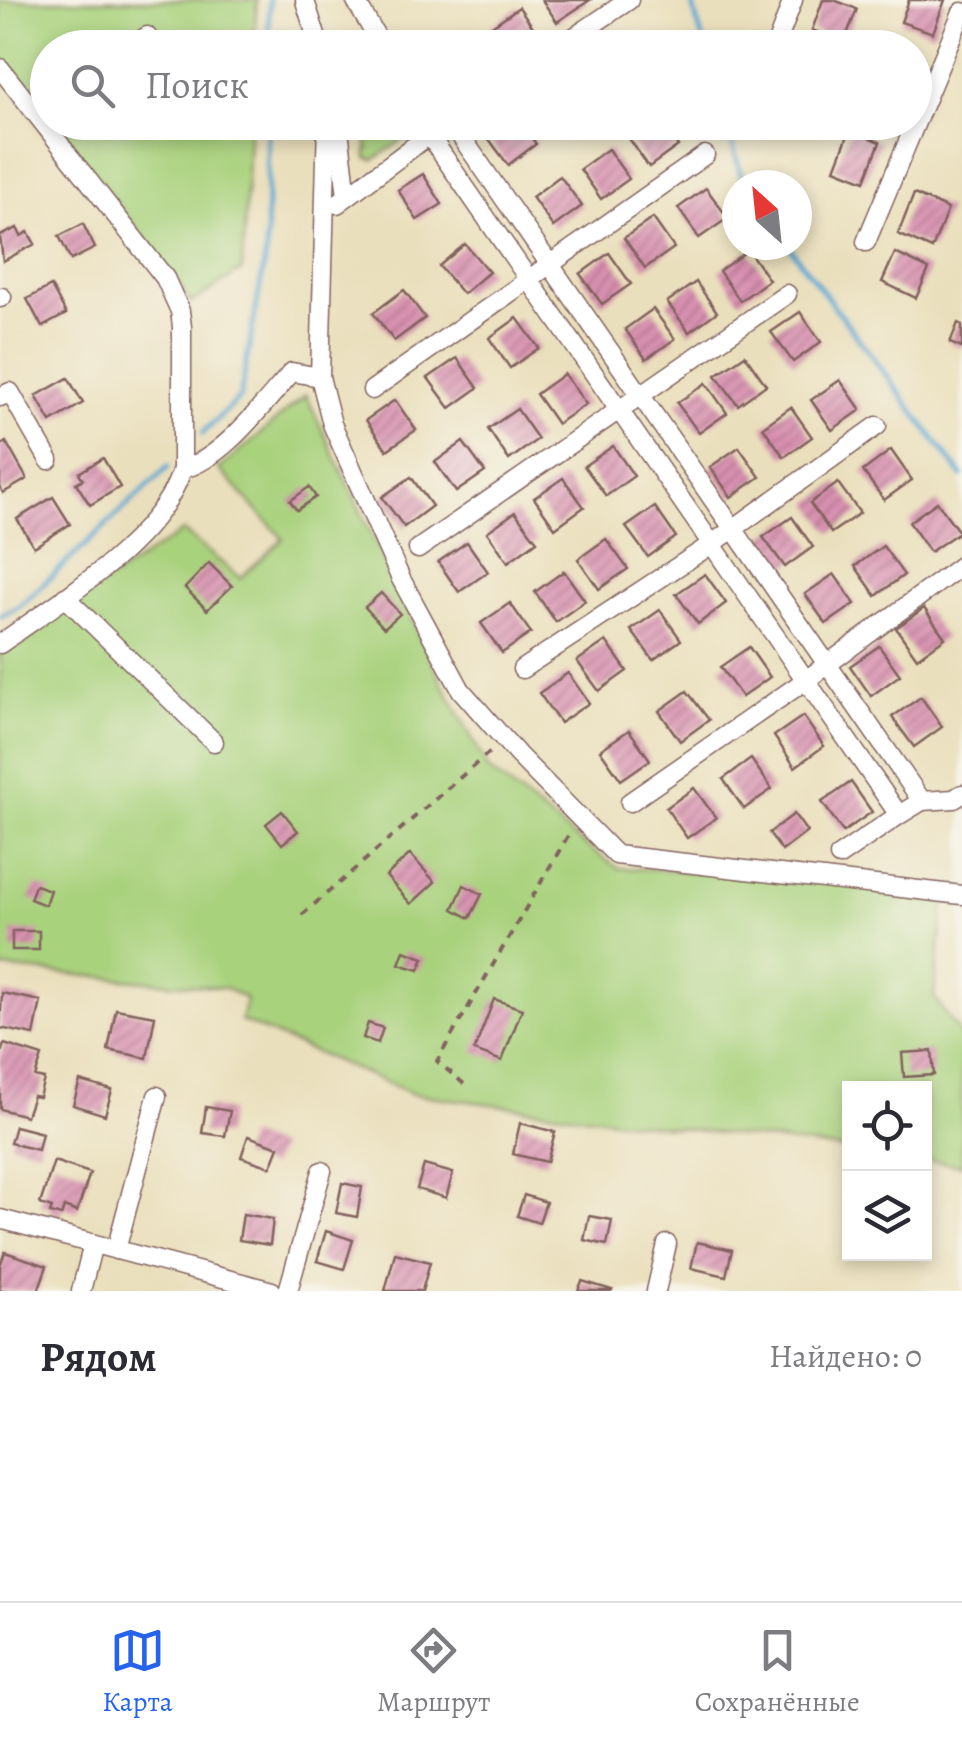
<!DOCTYPE html>
<html lang="ru">
<head>
<meta charset="utf-8">
<style>
	:root { --surface:#fff; --page:#f2f2f3; --text:#2b2b33; --muted:#7c7c81; --line:#e1e1e2; --accent:#2563eb }
	body { margin:0; font-family:Alegreya,serif; background:var(--page); color:var(--text) }
	.controls { position:absolute; right:30px; bottom:30px; display:grid; overflow:hidden; border-radius:0px; box-shadow:0 5px 15px #0003 }
	.controls button { width:90px; height:90px; display:grid; place-items:center; padding:0; border:0; border-bottom:2px solid var(--line); background:var(--surface); color:var(--text); font:50px sans-serif }
	.compass { position:absolute; left:722px; top:170px; width:90px; height:90px; border-radius:50%; background:var(--surface); box-shadow:0 5px 15px #0003; rotate:333deg }
	.list { margin:0; padding:0; list-style:none }
	h2 { display:flex; justify-content:space-between; align-items:center; height:130px; margin:0; padding:0 40px; font-size:42px }
	h2 small { font-size:32px; font-weight:400; color:var(--muted) }
	.icon { flex:none; width:55px; height:55px; fill:none; stroke:currentColor; stroke-width:2; stroke-linecap:round; stroke-linejoin:round }
	.map { position:relative; flex:none; width:962px; height:1291px; overflow:hidden }
	.search { position:absolute; background:var(--surface); box-shadow:0 5px 15px #0003; left:30px; right:30px; top:30px; height:110px; display:flex; align-items:center; gap:25px; box-sizing:border-box; padding:0 35px; border-radius:55px; color:var(--muted); font-size:38px }
	.sheet { height:310px; background:var(--surface) }
	nav { display:flex; justify-content:space-around; align-items:center; box-sizing:border-box; height:140px; border-top:2px solid var(--line); background:var(--surface); font-size:28px; color:var(--muted) }
	nav a { display:grid; justify-items:center; gap:5px }
	nav .on { color:var(--accent) }
	.map>svg:first-child { display:block }
	.green { fill:#a9d27d; stroke:#7a7854; stroke-width:2.5 }
	.park { fill:url(#park-crowns); stroke:#7a7854; stroke-width:2.5 }
	.lines { fill:none; stroke-linecap:round; stroke-linejoin:round }
	.stream { stroke:#59a6d2; stroke-width:5 }
	.building { fill:url(#building-hatch) }
	.minor-casing { stroke:#82625e; stroke-width:21 }
	.path { stroke:#82625e; stroke-width:4; stroke-dasharray:8 8; stroke-linecap:butt }
	.minor { stroke:#fff; stroke-width:18 }
</style>
</head>
<body>
<div class="map">
<svg width="962" height="1291" viewBox="0 0 962 1291">
	<defs>
		<pattern id="park-crowns" width="20" height="18" patternUnits="userSpaceOnUse" patternTransform="scale(2.5)"><rect width="20" height="18" fill="#a9d27d"/><path d="M2 6a3 3 0 1 1 6 0M12 15a3 3 0 1 1 6 0" fill="none" stroke="#93b46c"/></pattern>
		<pattern id="building-hatch" width="6" height="6" patternUnits="userSpaceOnUse" patternTransform="scale(2.5)"><rect width="6" height="6" fill="#d891b0"/><path d="M-1 1l2-2M0 6l6-6M5 7l2-2" fill="none" stroke="#b1768f"/></pattern>
	</defs>
	<rect width="100%" height="100%" fill="#f7f3e8"/>
	<filter id="ink" filterUnits="userSpaceOnUse"><feTurbulence type="fractalNoise" baseFrequency=".01" numOctaves="2"/><feDisplacementMap in="SourceGraphic" scale="20" xChannelSelector="R" yChannelSelector="G"/><feConvolveMatrix kernelMatrix="1 2 1 2 8 2 1 2 1" color-interpolation-filters="sRGB"/></filter>
	<filter id="wash" filterUnits="userSpaceOnUse"><feTurbulence type="fractalNoise" baseFrequency=".0048" numOctaves="4" result="noise"/><feDisplacementMap in="SourceGraphic" scale="40" xChannelSelector="R" yChannelSelector="G"/><feGaussianBlur stdDeviation="2.25" result="paint"/><feColorMatrix in="noise" values="0 0 0 0 0 0 0 0 0 0 0 0 0 0 0 0 0 1.4 0 .05"/><feComposite in="paint" operator="in"/></filter>
	<g filter="url(#wash)">
		<rect width="100%" height="100%" fill="#eadfbc"/>
		<g class="green">
			<path d="M0,0H257L254,47L48,48L47,117L0,57Z"/>
			<path d="M52,123H250L242,270L191,303L179,282Z"/>
			<path d="M306,395L436,671L489,770L579,841L618,868L787,874L945,896L934,997L962,1037V1165L925,1160L924,1088H850L849,1150L413,1094L241,1021L246,999L225,988L0,968V653L183,531L240,578L283,539L219,469Z"/>
		</g>
		<path class="park" d="M367,123H405L412,133L374,160L367,158Z"/>
		<g class="lines">
			<g class="stream">
				<path d="M691,0L705,48"/>
				<path d="M269,48V0"/>
				<path d="M726,122L744,185"/>
				<path d="M788,245L962,476"/>
				<path d="M203,433L240,397L266,254L268,122"/>
				<path d="M0,616L20,606L168,467"/>
			</g>
		</g>
		<g id="blocks">
			<g class="building">
				<path d="M542,0H590L557,22Z"/>
				<path d="M823,0H834L857,9L844,42L812,30Z"/>
				<path d="M909,0H945L933,33L901,22Z"/>
				<path d="M519,7L541,39L528,48H502L489,28Z"/>
				<path d="M634,35L643,48H617Z"/>
				<path d="M504,122H521L536,144L508,165L486,135Z"/>
				<path d="M648,122H661L678,146L649,167L628,137Z"/>
				<path d="M850,130L880,142L865,181L835,169Z"/>
				<path d="M608,149L629,179L601,199L580,169Z"/>
				<path d="M423,174L442,204L417,220L398,190Z"/>
				<path d="M560,176L582,206L553,227L532,197Z"/>
				<path d="M706,188L728,218L699,238L678,208Z"/>
				<path d="M914,194L948,209L932,249L898,234Z"/>
				<path d="M653,218L674,248L645,268L624,238Z"/>
				<path d="M83,224L95,248L71,260L59,236Z"/>
				<path d="M17,228L21,236L28,232L35,244L3,261L0,236Z"/>
				<path d="M465,244L489,272L463,294L439,266Z"/>
				<path d="M748,250L769,280L740,301L719,271Z"/>
				<path d="M609,253L631,284L602,304L580,274Z"/>
				<path d="M895,253L929,269L916,298L882,282Z"/>
				<path d="M696,282L717,312L689,332L667,302Z"/>
				<path d="M51,286L66,314L42,327L27,299Z"/>
				<path d="M404,290L425,318L394,341L373,313Z"/>
				<path d="M653,309L675,339L646,359L625,329Z"/>
				<path d="M800,312L821,342L793,362L771,332Z"/>
				<path d="M517,318L539,348L510,368L489,338Z"/>
				<path d="M958,323L962,325V348L950,343Z"/>
				<path d="M745,355L766,385L738,405L716,375Z"/>
				<path d="M457,358L478,388L450,408L428,378Z"/>
				<path d="M564,374L586,404L557,424L536,394Z"/>
				<path d="M68,378L83,403L51,422L36,396Z"/>
				<path d="M840,380L861,410L832,430L811,400Z"/>
				<path d="M706,383L727,413L699,433L677,403Z"/>
				<path d="M395,400L416,430L387,450L366,420Z"/>
				<path d="M791,407L812,437L784,457L763,427Z"/>
				<path d="M517,409L538,439L509,460L488,429Z"/>
				<path d="M6,442L27,479L3,493L0,487V446Z"/>
				<path d="M463,442L485,472L456,492L435,462Z"/>
				<path d="M613,446L634,476L606,496L584,466Z"/>
				<path d="M739,447L760,477L731,497L710,467Z"/>
				<path d="M891,450L912,480L884,500L863,471Z"/>
				<path d="M103,458L120,487L90,505L76,483L83,479L79,473Z"/>
				<path d="M411,477L432,506L404,527L382,497Z"/>
				<path d="M563,478L584,507L555,528L534,498Z"/>
				<path d="M838,483L860,513L831,533L810,503Z"/>
				<path d="M309,487L316,497L297,510L290,501Z"/>
				<path d="M53,497L70,524L34,547L17,519Z"/>
				<path d="M937,502L959,532L930,552L909,522Z"/>
				<path d="M655,507L676,537L648,557L626,527Z"/>
				<path d="M515,512L537,541L508,562L487,532Z"/>
				<path d="M792,517L813,547L785,567L763,537Z"/>
				<path d="M606,539L628,569L599,589L578,559Z"/>
				<path d="M467,542L488,572L459,592L438,562Z"/>
				<path d="M883,546L904,575L876,596L855,566Z"/>
				<path d="M209,563L232,586L207,610L185,588Z"/>
				<path d="M564,571L585,601L556,622L535,592Z"/>
				<path d="M705,574L726,603L698,624L676,594Z"/>
				<path d="M834,574L855,604L826,624L805,594Z"/>
				<path d="M381,593L400,614L384,628L365,607Z"/>
				<path d="M510,603L531,633L502,653L481,623Z"/>
				<path d="M924,608L945,638L917,658L896,628Z"/>
				<path d="M660,610L681,640L653,660L631,630Z"/>
				<path d="M606,641L627,671L599,691L577,661Z"/>
				<path d="M879,646L900,675L871,696L850,666Z"/>
				<path d="M749,647L770,677L742,697L720,667Z"/>
				<path d="M568,673L589,703L560,723L539,693Z"/>
				<path d="M687,691L709,720L680,741L659,711Z"/>
				<path d="M921,697L942,727L914,747L892,717Z"/>
				<path d="M803,716L824,746L795,767L774,736Z"/>
				<path d="M629,730L650,760L621,780L600,750Z"/>
				<path d="M751,759L772,789L744,809L723,779Z"/>
				<path d="M851,782L872,812L843,832L822,802Z"/>
				<path d="M694,788L716,818L687,838L666,808Z"/>
				<path d="M282,811L298,831L282,844L266,824Z"/>
				<path d="M794,814L807,832L782,851L769,833Z"/>
				<path d="M410,854L435,882L411,904L386,876Z"/>
				<path d="M35,885L50,890L45,905L30,899Z"/>
				<path d="M464,885L482,894L470,918L453,909Z"/>
				<rect x="12" y="931" width="27" height="19"/>
				<path d="M404,951L424,958L419,970L399,964Z"/>
				<path d="M2,993L41,1001L34,1035L0,1028Z"/>
				<path d="M494,999L522,1009L502,1061L474,1051Z"/>
				<path d="M116,1009L155,1016L147,1058L108,1050Z"/>
				<path d="M368,1023L383,1028L378,1043L363,1038Z"/>
				<path d="M4,1044L42,1056L35,1077L44,1079L39,1097L33,1096L26,1116L0,1109V1056Z"/>
				<path d="M932,1051L934,1075L904,1077L902,1053Z"/>
				<path d="M80,1081L112,1090L105,1115L73,1105Z"/>
				<path d="M206,1107L230,1111L225,1136L202,1133Z"/>
				<path d="M520,1123L555,1132L547,1162L513,1154Z"/>
				<path d="M15,1126L42,1133L38,1150L10,1143Z"/>
				<path d="M248,1136L279,1147L271,1167L241,1157Z"/>
				<path d="M54,1161L90,1173L77,1212L64,1207L61,1216L50,1213L52,1208L40,1204Z"/>
				<path d="M424,1165L453,1173L446,1198L417,1189Z"/>
				<path d="M342,1183L362,1187L357,1217L336,1213Z"/>
				<path d="M524,1195L546,1202L539,1223L517,1216Z"/>
				<path d="M243,1214L273,1219L270,1245L239,1240Z"/>
				<path d="M589,1216L612,1220L607,1245L584,1240Z"/>
				<path d="M326,1231L353,1240L344,1269L317,1261Z"/>
				<path d="M697,1242L732,1250L726,1276L691,1268Z"/>
				<path d="M5,1252L47,1266L38,1291H0V1265Z"/>
				<path d="M395,1253L430,1262L422,1291H385Z"/>
				<path d="M582,1281L612,1290L611,1291H578Z"/>
			</g>
		</g>
	</g>
	<g filter="url(#ink)">
		<use href="#blocks" fill-opacity="0" stroke="#82625e" stroke-width="2.5"/>
		<g class="lines">
			<defs>
				<g id="minor">
					<path d="M355,0L383,48"/>
					<path d="M305,1L320,48"/>
					<path d="M132,48L147,36"/>
					<path d="M558,48L629,0"/>
					<path d="M775,48L793,0"/>
					<path d="M0,68L165,278L180,311L182,327V469C161,540 59,601 0,644"/>
					<path d="M420,122L899,815L922,801L451,122"/>
					<path d="M347,196L339,130L350,122"/>
					<path d="M337,204L437,129"/>
					<path d="M866,242L962,12"/>
					<path d="M0,298L2,297"/>
					<path d="M320,377L327,122"/>
					<path d="M372,390L705,155"/>
					<path d="M0,397L10,392L49,460"/>
					<path d="M182,469C222,460 264,403 292,372L320,377L332,424L401,579L461,690L518,755L616,855L962,895"/>
					<path d="M418,549L787,294"/>
					<path d="M65,597L214,742"/>
					<path d="M522,669L712,544L877,426"/>
					<path d="M922,801L954,799L962,794"/>
					<path d="M630,802L806,680L962,565"/>
					<path d="M839,856L899,815"/>
					<path d="M0,1219L272,1291"/>
					<path d="M116,1250L157,1096"/>
					<path d="M81,1291L93,1244"/>
					<path d="M288,1291L322,1171"/>
					<path d="M656,1291L667,1244"/>
				</g>
			</defs>
			<use href="#minor" class="minor-casing"/>
			<g class="path">
				<path d="M302,915L493,749"/>
				<path d="M464,1084L437,1061L569,834"/>
			</g>
			<use href="#minor" class="minor"/>
		</g>
	</g>
</svg>
<div class="controls">
<button><svg class="icon" aria-label="locate" viewBox="0 0 24 24"><circle cx="12" cy="12" r="6"/><path d="M12 2v4M12 18v4M2 12h4M18 12h4"/></svg></button>
<button><svg class="icon" aria-label="layers" viewBox="0 0 24 24"><path d="M12 4l9 5-9 5-9-5zM3 14l9 5 9-5"/></svg></button>
</div>
<svg class="compass" viewBox="-18 -18 36 36"><path d="M0-13l5 13h-10z" fill="#e53935"/><path d="M0 13l5-13h-10z" fill="#7c7c81"/></svg>
<div class="search"><svg class="icon" aria-label="search" viewBox="0 0 24 24"><circle cx="10" cy="10" r="6"/><path d="M15 15l6 6"/></svg>Поиск</div>
</div>
<section class="sheet">
<h2>Рядом<small>Найдено: 0</small></h2>
<ul class="list">
</ul>
</section>
<nav>
<a class="on"><svg class="icon" aria-label="map" viewBox="0 0 24 24"><path d="M3 6l6-2 6 2 6-2v14l-6 2-6-2-6 2zM9 4v14M15 6v14"/></svg>Карта</a>
<a><svg class="icon" aria-label="directions" viewBox="0 0 24 24"><path d="M12 3l9 9-9 9-9-9zM9 14v-3h6M13 9l2 2-2 2"/></svg>Маршрут</a>
<a><svg class="icon" aria-label="saved" viewBox="0 0 24 24"><path d="M7 4h10v16l-5-4-5 4z"/></svg>Сохранённые</a>
</nav>
</body>
</html>
